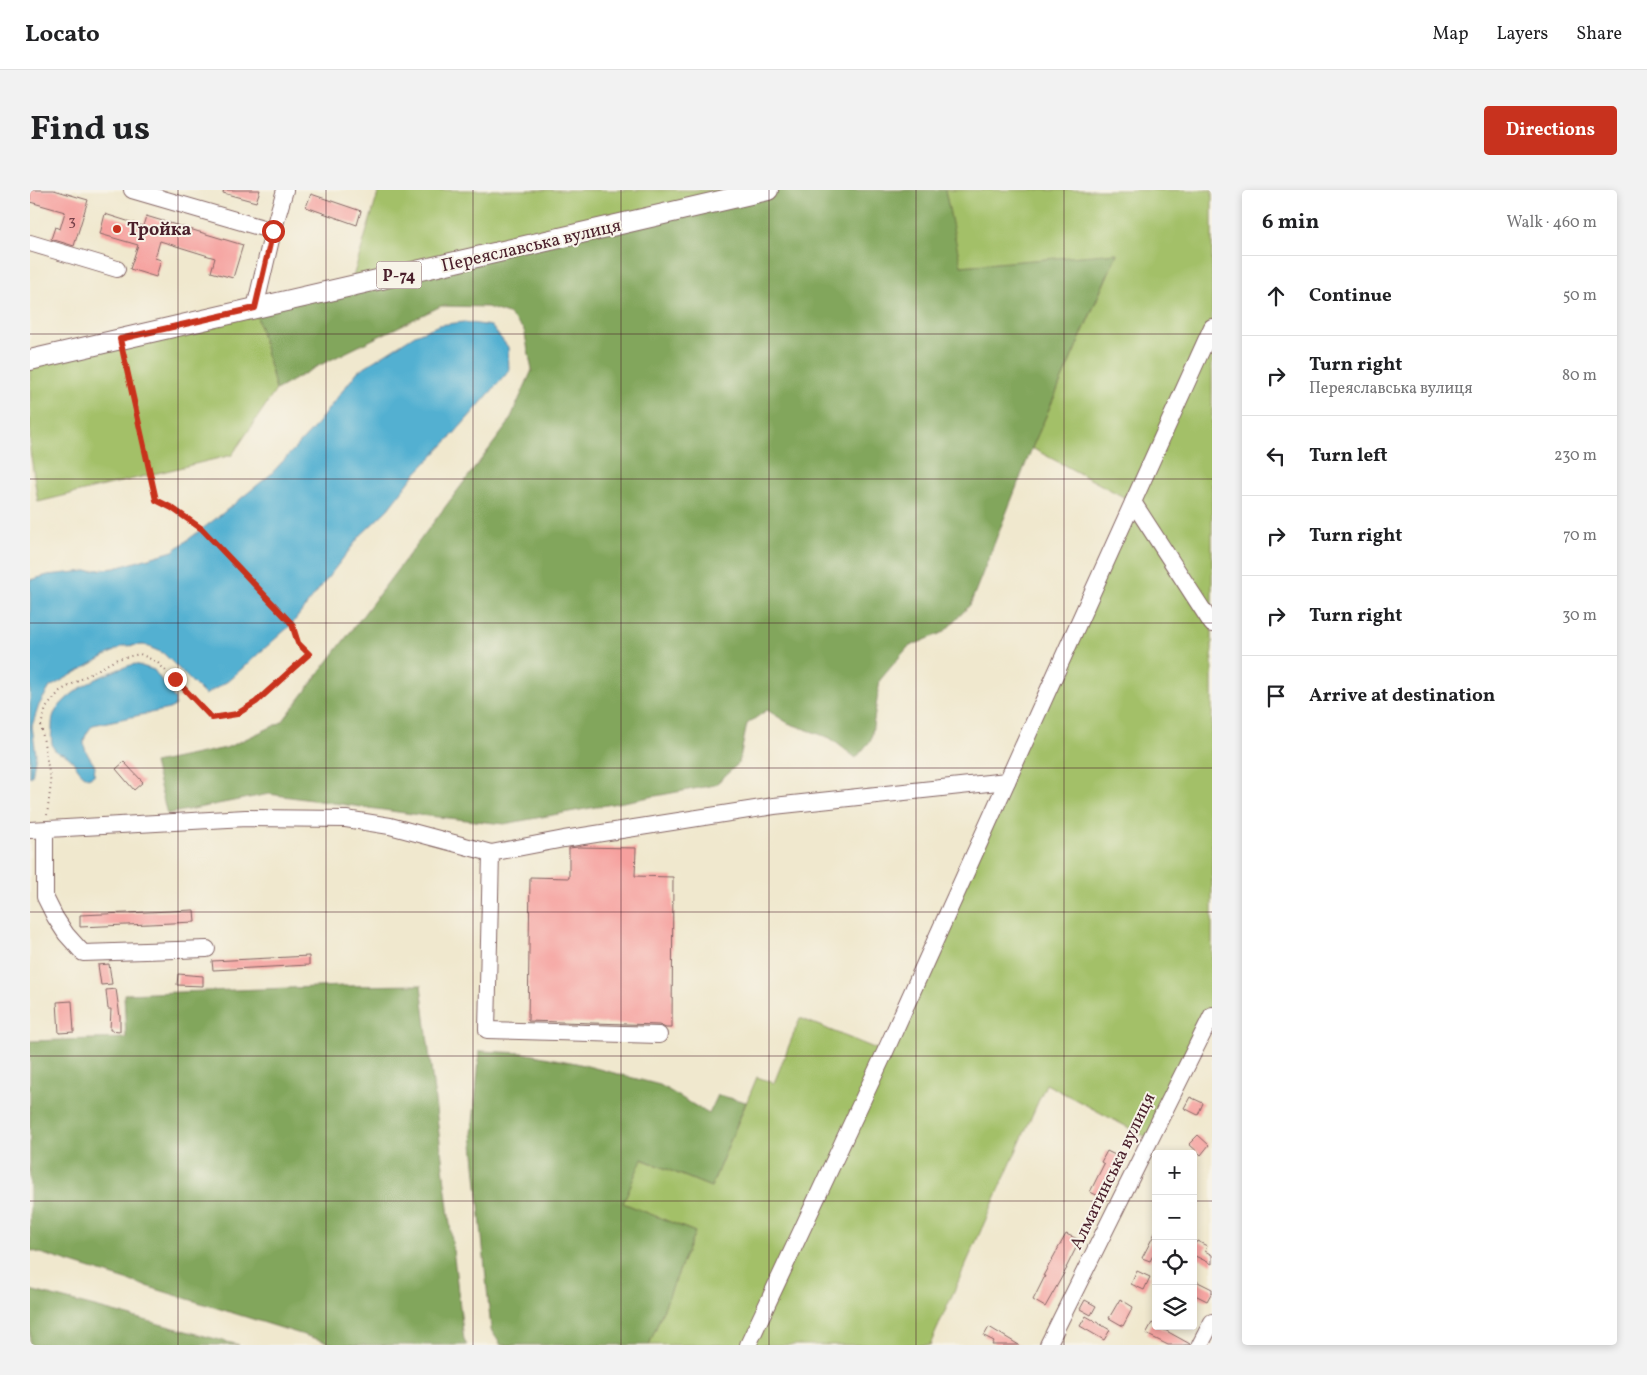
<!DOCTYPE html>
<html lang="en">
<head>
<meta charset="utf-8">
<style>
	:root { --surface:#fff; --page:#f2f2f2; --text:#202124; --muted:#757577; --line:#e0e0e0; --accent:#c8321e }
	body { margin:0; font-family:Vollkorn,serif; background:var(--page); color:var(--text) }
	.controls { position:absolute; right:15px; bottom:15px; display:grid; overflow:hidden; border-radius:5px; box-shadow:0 2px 8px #0003 }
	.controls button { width:45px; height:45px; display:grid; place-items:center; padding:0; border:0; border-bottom:1px solid var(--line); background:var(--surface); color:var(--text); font:25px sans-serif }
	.stop { position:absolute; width:15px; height:15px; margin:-11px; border:4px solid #c8321e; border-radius:50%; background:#fff }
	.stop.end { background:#c8321e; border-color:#fff; box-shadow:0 1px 5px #0008 }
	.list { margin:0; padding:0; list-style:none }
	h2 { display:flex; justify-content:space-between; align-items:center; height:65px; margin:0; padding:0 20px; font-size:21px }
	h2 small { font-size:16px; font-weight:400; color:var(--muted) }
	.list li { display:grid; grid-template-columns:32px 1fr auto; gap:15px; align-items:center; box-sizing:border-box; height:80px; padding:0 20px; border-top:1px solid var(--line) }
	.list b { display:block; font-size:19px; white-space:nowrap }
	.list p { margin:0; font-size:16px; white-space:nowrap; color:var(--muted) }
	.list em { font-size:16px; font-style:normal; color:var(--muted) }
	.icon { flex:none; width:28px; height:28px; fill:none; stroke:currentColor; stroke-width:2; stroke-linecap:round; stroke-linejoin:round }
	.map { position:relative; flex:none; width:1182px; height:1155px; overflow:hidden; border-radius:5px }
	header { display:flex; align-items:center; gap:30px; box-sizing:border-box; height:70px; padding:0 25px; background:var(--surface); border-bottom:1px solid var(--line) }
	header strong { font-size:24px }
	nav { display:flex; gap:28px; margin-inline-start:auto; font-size:18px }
	.intro { display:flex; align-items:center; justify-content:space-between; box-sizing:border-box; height:120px; padding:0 30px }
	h1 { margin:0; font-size:35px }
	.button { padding:12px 22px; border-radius:5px; background:var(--accent); color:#fff; font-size:18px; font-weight:700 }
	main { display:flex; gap:30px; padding:0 30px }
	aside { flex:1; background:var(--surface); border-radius:5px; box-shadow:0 2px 8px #0003 }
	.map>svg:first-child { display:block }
	.green { fill:#a3c068; stroke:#76704a }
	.forest { fill:#82a65c; stroke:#666244 }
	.water { fill:#53b0d1; stroke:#4e687e }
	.building { fill:#f6a09e }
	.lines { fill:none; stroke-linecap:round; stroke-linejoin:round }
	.minor-casing { stroke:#846564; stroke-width:18 }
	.major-casing { stroke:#846564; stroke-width:22 }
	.path { stroke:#846564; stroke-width:2; stroke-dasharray:1 4; stroke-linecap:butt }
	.minor { stroke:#fff; stroke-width:16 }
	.major { stroke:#fff; stroke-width:20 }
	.route { stroke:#c8321e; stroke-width:6 }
	.grid { fill:none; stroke:#4a1f2b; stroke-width:1; stroke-opacity:0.55 }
	.poi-dot { fill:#c8321e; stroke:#f7f3e8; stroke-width:2 }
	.labels { text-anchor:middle; stroke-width:4; stroke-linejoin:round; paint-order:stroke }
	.number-label { font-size:15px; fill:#753f48 }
	.shield { fill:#f7f3e8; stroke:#7e5f64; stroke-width:1 }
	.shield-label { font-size:16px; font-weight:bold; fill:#4a1f2b }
	.poi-label { font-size:18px; font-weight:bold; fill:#4a1f2b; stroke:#f7f3e8; text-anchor:start }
	.street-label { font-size:18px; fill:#4a1f2b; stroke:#f7f3e8 }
</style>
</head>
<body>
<header>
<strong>Locato</strong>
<nav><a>Map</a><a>Layers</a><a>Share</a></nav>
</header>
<div class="intro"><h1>Find us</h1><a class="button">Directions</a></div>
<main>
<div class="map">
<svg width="1182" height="1155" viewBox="0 0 1182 1155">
	<rect width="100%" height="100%" fill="#f7f3e8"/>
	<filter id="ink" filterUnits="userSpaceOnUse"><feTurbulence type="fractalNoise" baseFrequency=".02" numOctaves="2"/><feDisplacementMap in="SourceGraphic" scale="10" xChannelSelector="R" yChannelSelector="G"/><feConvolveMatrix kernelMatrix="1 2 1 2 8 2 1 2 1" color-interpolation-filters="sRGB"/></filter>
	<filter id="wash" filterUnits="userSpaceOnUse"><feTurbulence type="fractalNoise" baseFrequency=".0096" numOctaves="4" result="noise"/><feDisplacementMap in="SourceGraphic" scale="20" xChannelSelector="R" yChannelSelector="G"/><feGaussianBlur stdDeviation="1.12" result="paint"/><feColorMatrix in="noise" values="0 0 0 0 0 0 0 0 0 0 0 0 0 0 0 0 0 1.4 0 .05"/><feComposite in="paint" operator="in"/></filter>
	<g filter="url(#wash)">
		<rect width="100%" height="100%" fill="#f0e8ce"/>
		<g class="green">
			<path d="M349,0H738L320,97Z"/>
			<path d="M915,0H1182V825L1120,949L1016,894L900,1155H619L665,1042L593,1013L611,969L681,997L727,887L744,893L770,828L854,862L1103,312L1002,258L1087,64L930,76Z"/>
			<path d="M225,118L246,200L202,265L8,312L0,260V170Z"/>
		</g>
		<g class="forest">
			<path d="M738,0H915L931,76L1087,63L1002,258L940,415L914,442L878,457L850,490L841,550L826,568L800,548L758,533L737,520L717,534L709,573L685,595L474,634L389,625L239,604L137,624L124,573L196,558L252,532L478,234L502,180L494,140L478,124L457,117L411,116L286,177L246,200L225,118Z"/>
			<path d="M391,795L434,1150L437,1155H306L0,1060V851L96,848L94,804L314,796Z"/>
			<path d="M450,861L493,863L546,873L630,895L679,924L688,905L716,912L681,997L612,969L593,1013L665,1042L619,1155H471L461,1140L442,943Z"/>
			<path d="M0,1100L209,1155H0Z"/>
		</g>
		<g class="water">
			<path d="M434,132L461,136L478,157L479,181L422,246L386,283L358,319L331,345L262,434L198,491L175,505L133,463L114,455L93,456L20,497L9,515L2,536L6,564L2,586L0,587V390L18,385L85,378L143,361L188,327L240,285L282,240L328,181L385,145L409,135Z"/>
			<path d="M105,474L124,480L145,509V516L139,519L63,535C48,552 54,559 65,576L64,585L58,588C47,582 46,572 37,566C33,563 27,564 24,559C21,554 21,545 22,540C22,535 22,528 24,524C37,500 79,481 105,474Z"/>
		</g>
		<g id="blocks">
			<g class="building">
				<path d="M0,0H24L58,10L44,56L21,49L25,37L30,39L35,22L0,12Z"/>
				<path d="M194,0H230L226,12L193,3Z"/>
				<path d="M281,4L331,21L327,35L276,17Z"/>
				<path d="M75,24L113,36L116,26L213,55L203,88L181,82L185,68L130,51L125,68L131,70L126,87L100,79L108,55L70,44Z"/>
				<path d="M94,572L113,592L104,600L86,579Z"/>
				<path d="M548,657L606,658L605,686L643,687L642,838H636L629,835L498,831L500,687L539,688V658Z"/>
				<path d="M164,720L165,732L50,737V725Z"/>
				<path d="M279,766V775L183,780L182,771Z"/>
				<path d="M79,774L82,794L71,795L68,775Z"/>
				<path d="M148,784L173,786V796L147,795Z"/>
				<path d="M86,799L90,827V841L80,840L81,819H78L76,800Z"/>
				<path d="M42,811L44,842L29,843L27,812Z"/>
				<path d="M1160,907L1173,913L1168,925L1154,918Z"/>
				<path d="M1168,945L1179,955L1171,965L1159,954Z"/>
				<path d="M1077,961L1091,968L1071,1007L1060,1002L1074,974L1071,972Z"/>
				<path d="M1126,1041V1060L1120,1071L1112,1068Z"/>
				<path d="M1036,1044L1050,1050L1036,1078H1037L1015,1117L1003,1110L1015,1086H1013Z"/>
				<path d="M1167,1051L1177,1056L1175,1061L1182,1065V1074L1163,1065V1057Z"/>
				<path d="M1107,1081L1120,1087L1114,1100L1101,1094Z"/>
				<path d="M1166,1091L1182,1099V1102L1177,1111L1163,1104V1097Z"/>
				<path d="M1090,1109L1103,1117L1093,1136L1079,1128Z"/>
				<path d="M1055,1110L1066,1116L1061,1125L1050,1119Z"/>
				<path d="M1056,1126L1080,1140L1074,1150L1050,1136Z"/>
				<path d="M1122,1133L1160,1154V1155H1138L1116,1144Z"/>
				<path d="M959,1137L989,1155H962L964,1151L954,1146Z"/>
			</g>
		</g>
	</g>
	<g filter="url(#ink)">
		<use href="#blocks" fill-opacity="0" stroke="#846564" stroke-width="1"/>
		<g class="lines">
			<defs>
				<g id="minor">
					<path d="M102,0L243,41"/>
					<path d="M0,53L87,79"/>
					<path d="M225,118L243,41L255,0"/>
					<path d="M1103,312L1182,434"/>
					<path d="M0,640L216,628L316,629L360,636L461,663"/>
					<path d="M15,640V707L25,727L36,744L53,763L177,759"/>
					<path d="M629,845L457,840L461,663L534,649L744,616L977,591"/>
					<path d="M718,1155L855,862L1182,137"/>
					<path d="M1018,1155L1182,825"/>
					<path d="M1170,1155L1182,1132"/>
				</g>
				<path id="major" d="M0,170L738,0"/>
			</defs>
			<use href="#minor" class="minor-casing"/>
			<use href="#major" class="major-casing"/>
			<path class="path" d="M17,625L21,594L11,535L16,518L30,501L87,469L110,464L127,472L182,528L207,524L226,512L279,464L267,453L262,434L172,339L142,318L126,309L94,164"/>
			<use href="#minor" class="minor"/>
			<use href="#major" class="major"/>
		</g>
	</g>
	<g class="lines" filter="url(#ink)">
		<path class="route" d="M145,489L182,528L207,524L226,512L279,464L268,453L262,434L172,339L142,318L126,310L90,149L225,118L243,41"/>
	</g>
	<path class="grid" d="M148,0V1155M296,0V1155M443,0V1155M591,0V1155M739,0V1155M886,0V1155M1034,0V1155M0,144H1182M0,289H1182M0,433H1182M0,578H1182M0,722H1182M0,866H1182M0,1011H1126M1163,1011H1182"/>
	<circle class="poi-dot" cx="87" cy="39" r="5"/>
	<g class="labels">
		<g class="number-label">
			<text x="42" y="35">3</text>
		</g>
		<rect class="shield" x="346.5" y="71.5" width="45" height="27" rx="4"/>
		<g class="shield-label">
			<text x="369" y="91">Р-74</text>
		</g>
		<g class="poi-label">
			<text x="97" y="45">Тройка</text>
		</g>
		<g class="street-label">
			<text transform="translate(501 55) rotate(-13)" y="6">Переяславська вулиця</text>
			<text transform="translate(1082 981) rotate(-64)" y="6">Алматинська вулиця</text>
		</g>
	</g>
</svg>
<div class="controls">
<button>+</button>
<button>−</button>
<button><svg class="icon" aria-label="locate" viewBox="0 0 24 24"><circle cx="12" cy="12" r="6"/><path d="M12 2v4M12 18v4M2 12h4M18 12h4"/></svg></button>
<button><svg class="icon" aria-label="layers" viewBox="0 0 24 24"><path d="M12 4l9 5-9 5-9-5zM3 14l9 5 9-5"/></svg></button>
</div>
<div class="stop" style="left:243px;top:41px"></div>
<div class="stop end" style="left:145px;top:489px"></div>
</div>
<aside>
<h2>6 min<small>Walk · 460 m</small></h2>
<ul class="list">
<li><svg class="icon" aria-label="ahead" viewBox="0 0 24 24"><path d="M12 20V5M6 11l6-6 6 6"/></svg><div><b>Continue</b></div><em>50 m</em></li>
<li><svg class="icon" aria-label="right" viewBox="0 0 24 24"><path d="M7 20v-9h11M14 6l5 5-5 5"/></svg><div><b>Turn right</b><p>Переяславська вулиця</p></div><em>80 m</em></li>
<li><svg class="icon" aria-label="left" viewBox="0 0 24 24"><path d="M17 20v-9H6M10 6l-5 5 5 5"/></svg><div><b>Turn left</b></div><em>230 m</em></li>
<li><svg class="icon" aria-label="right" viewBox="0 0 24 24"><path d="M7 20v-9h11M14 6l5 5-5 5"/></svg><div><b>Turn right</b></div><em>70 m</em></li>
<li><svg class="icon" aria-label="right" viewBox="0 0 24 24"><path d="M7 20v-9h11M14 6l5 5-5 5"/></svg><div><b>Turn right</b></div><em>30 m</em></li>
<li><svg class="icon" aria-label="arrive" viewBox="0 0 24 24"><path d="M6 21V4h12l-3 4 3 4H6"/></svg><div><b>Arrive at destination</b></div></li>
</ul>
</aside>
</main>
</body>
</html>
